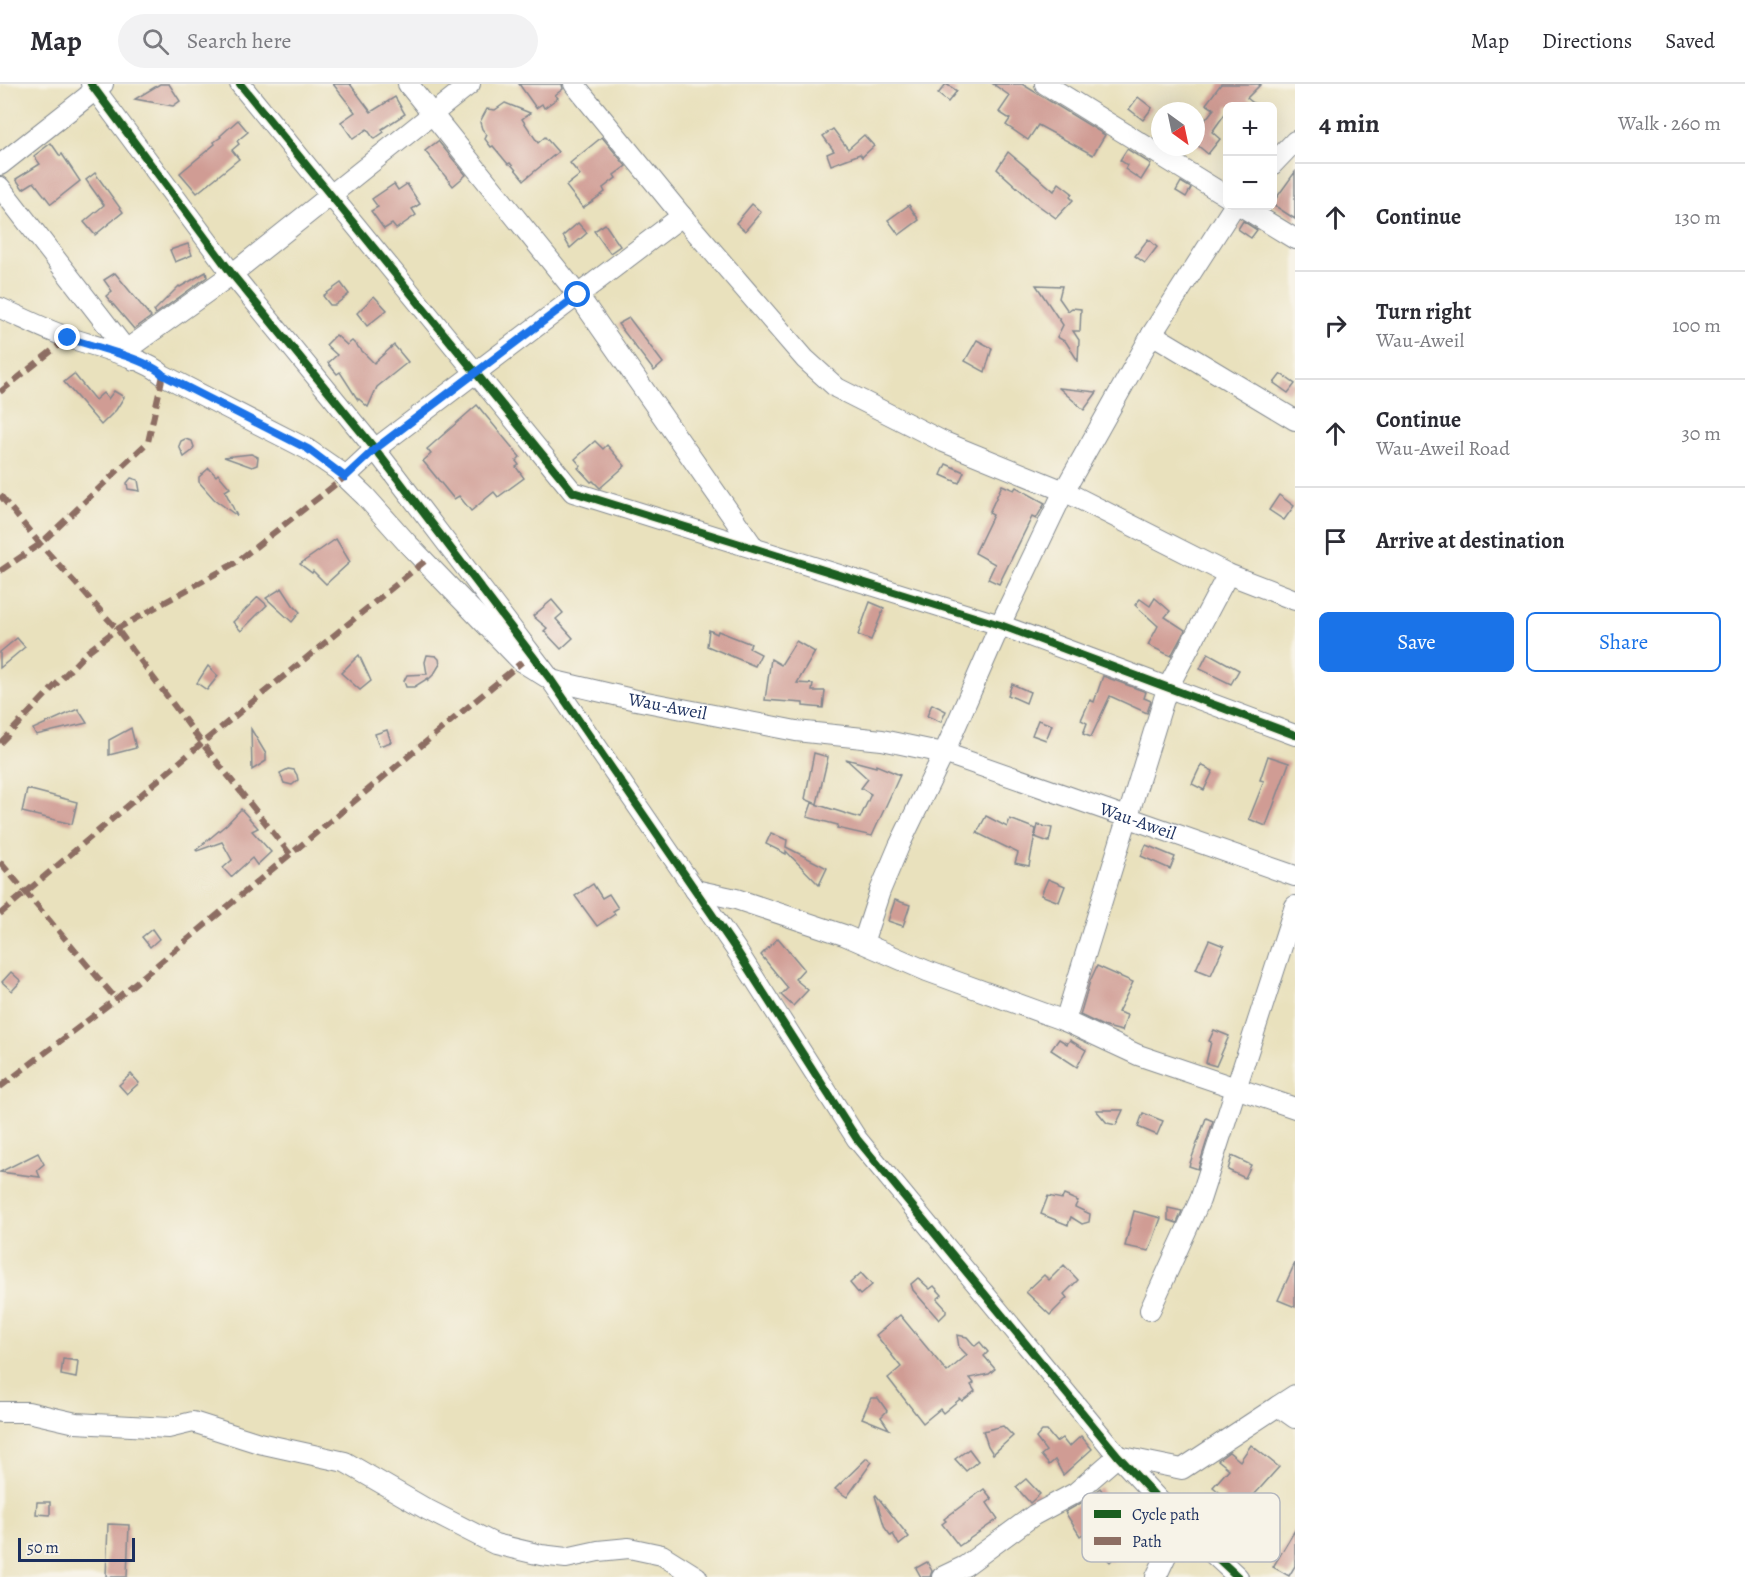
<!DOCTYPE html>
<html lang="en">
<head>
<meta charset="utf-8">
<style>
	:root { --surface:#fff; --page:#f2f2f3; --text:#2b2b33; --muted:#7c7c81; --line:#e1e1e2; --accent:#1a73e8 }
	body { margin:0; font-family:Alegreya,serif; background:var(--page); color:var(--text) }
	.controls { position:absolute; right:18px; top:18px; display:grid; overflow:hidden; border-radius:9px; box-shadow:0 6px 24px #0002 }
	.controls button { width:54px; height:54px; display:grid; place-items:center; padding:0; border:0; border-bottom:2px solid var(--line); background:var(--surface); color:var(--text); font:30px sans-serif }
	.compass { position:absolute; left:1151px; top:18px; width:54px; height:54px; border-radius:50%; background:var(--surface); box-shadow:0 6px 24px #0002; rotate:147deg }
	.scale { position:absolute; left:18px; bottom:15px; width:117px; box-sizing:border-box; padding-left:6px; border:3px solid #1b2f5e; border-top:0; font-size:16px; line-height:21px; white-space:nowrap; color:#1b2f5e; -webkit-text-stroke:4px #f7f3e8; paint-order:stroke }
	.stop { position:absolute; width:18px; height:18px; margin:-14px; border:4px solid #1a73e8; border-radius:50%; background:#fff }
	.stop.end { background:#1a73e8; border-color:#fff; box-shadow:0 2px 6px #0008 }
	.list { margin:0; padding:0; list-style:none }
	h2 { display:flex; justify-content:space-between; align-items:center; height:78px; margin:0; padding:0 24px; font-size:26px }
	h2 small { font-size:20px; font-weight:400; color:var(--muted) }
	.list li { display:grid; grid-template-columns:39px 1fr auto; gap:18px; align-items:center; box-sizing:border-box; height:108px; padding:0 24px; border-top:2px solid var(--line) }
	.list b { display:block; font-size:22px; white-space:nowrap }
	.list p { margin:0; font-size:20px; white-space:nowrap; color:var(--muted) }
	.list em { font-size:20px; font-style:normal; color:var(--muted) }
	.actions { display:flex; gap:12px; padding:18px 24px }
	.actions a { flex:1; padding:14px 0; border:2px solid var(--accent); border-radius:9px; text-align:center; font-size:21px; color:var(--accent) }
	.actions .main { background:var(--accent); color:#fff }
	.icon { flex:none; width:33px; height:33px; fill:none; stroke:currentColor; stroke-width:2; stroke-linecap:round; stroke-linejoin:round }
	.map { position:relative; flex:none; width:1295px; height:1493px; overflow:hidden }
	header { display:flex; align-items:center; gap:36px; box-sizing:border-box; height:84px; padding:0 30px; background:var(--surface); border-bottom:2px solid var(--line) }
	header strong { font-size:28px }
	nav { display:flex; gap:33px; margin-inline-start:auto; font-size:21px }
	.search { width:420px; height:54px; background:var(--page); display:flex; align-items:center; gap:15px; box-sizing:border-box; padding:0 21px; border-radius:33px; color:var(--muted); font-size:22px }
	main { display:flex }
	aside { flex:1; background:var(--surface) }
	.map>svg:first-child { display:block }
	.building { fill:#d09c94 }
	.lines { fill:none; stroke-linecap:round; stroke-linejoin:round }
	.minor-casing { stroke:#82888e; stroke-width:22 }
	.minor { stroke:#fff; stroke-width:20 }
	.quiet { stroke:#8d6e63; stroke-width:6; stroke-dasharray:12 6; stroke-linecap:butt }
	.cycleway-casing { stroke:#f7f3e8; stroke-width:11 }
	.cycleway { stroke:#1b5e20; stroke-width:8 }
	.route { stroke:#1a73e8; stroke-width:8 }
	.labels { text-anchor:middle; stroke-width:4.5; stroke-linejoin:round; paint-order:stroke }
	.street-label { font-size:18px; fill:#1b2f5e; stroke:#f7f3e8 }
	.key { fill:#f7f3e8; stroke:#b5b8bf; stroke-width:1.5 }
	.key-label { font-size:16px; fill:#1b2f5e }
</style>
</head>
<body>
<header>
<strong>Map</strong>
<div class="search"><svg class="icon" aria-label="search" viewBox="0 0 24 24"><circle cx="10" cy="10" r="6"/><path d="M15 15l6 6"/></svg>Search here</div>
<nav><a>Map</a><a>Directions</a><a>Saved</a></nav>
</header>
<main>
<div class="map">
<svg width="1295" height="1493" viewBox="0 0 1295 1493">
	<rect width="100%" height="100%" fill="#f7f3e8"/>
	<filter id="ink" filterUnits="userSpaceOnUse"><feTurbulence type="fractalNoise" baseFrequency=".0167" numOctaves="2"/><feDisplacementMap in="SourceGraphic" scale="12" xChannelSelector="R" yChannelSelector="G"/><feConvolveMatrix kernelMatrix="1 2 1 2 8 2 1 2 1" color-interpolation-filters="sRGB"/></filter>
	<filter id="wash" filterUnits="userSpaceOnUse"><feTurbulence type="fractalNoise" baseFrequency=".008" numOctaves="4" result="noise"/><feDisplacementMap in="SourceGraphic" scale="24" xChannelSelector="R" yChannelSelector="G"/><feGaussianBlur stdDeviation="1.35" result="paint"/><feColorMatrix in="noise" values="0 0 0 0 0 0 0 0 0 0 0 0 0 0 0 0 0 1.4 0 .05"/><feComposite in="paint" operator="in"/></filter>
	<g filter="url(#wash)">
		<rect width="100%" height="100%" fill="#e9e1bd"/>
		<g id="blocks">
			<g class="building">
				<path d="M160,0H169L180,17L173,22L135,15Z"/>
				<path d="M333,0H350L371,28L395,13L405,30L382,45L384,48L374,55L367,45L353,55L341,38L355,28Z"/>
				<path d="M519,0H562L563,5L555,11L558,14L544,24L542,20L536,24Z"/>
				<path d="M946,0L957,7L948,18L938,10Z"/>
				<path d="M993,0H1022L1105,51L1093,71L1038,41L1028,56L1006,41L1010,35L999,28L1010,12Z"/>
				<path d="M1221,0H1261L1247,14L1257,22H1227V27L1212,48L1220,55L1208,70L1196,60V47L1214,25L1206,20Z"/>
				<path d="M1138,13L1152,24L1143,36L1129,25Z"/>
				<path d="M505,19L530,29L522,35L538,59L545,53L558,68L524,96L510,79L508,80L493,62L491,63L485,55L487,51L482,45L480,38L487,25L495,26Z"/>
				<path d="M238,36L248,48L237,57L239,60L232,66L239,75L197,109L180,89L215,60L214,58L221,53L220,52Z"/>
				<path d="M833,45L848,65L864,51L874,62L862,73L860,70L831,81L827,70L834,67L823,52Z"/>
				<path d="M602,53L626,82L614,91L616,94L603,104L605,108L583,124L566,102L580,91L570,79Z"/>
				<path d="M438,57L466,91L453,102L425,67Z"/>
				<path d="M51,59L60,72L62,70L80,97L51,120L34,98L23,105L16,95L40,80L34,72Z"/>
				<path d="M1127,65L1151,80L1141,96L1125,85L1127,81L1120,76Z"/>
				<path d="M1008,68L1054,107L1059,99L1072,109L1070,113L1073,116L1056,134L1031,116L997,85Z"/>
				<path d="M1295,88V135L1272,120Z"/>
				<path d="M95,89L123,128L95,151L84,138L104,121L86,96Z"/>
				<path d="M1181,98L1191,104L1186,113L1176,107Z"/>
				<path d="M394,100L398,106L407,100L420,120L412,125L416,131L396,145L392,140L384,145L371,127L378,123L372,115Z"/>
				<path d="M752,120L761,128L745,147L736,139Z"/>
				<path d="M909,121L919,136L899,151L888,136Z"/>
				<path d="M1243,137L1257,146L1251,154L1238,145Z"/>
				<path d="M578,139L587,149L570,164L563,152Z"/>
				<path d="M605,140L620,162L610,169L594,147Z"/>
				<path d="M1148,155L1157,163L1145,179L1135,172Z"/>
				<path d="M188,160L192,171L175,178L170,166Z"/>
				<path d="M206,188L207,193L156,230L154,227L179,202L180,203Z"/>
				<path d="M115,189L151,233L134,245L106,212L112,207L104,196Z"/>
				<path d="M341,199L349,210L335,221H330L323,212Z"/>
				<path d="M1036,201L1062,202L1059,214L1068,227L1072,224L1081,225L1080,247H1073L1079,256L1078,277L1066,258L1057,253L1063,241L1059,235L1061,234H1058Z"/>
				<path d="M374,212L387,226L367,242L357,229Z"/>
				<path d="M629,234L663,279L654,287L618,240Z"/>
				<path d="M336,251L347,261L352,257L374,279L394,261L408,278L377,303L368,323L359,315L358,316L340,288L337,290L328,279L337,271L326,261Z"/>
				<path d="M977,256L992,264L985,288L965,277Z"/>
				<path d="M74,290L95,316L103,309L108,315L114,307L124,313L116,326L101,341L64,298Z"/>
				<path d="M1281,290L1295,300L1288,309L1274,299Z"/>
				<path d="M1059,304L1097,308L1084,326Z"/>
				<path d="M477,321L520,373L516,377L519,381L516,383L524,394L498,413L494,408L471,427L459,412L454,415L423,377L431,370L427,365Z"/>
				<path d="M185,355L192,357L194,363L192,367L184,373L179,362L181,357Z"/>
				<path d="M595,357L603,365L607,361L625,382L600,404L593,397L591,398L578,384L581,382L575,375Z"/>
				<path d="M251,370L258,373L257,381L252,383L224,373Z"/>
				<path d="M946,380L964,388L959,399L941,391Z"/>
				<path d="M209,384L216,392L218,390L230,404L225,407L237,432L214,415L199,398V393Z"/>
				<path d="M131,394L138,396L140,407L128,405L127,399Z"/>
				<path d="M1002,401L1014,406L1016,403L1045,419L1036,435L1032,433L999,500L988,495L995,480L975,469L993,431L989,429Z"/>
				<path d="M1279,411L1294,422L1284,436L1269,426Z"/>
				<path d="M336,455L350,478L326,500L313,487L312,489L300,480Z"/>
				<path d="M282,504L293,521L300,528L292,538L266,514Z"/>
				<path d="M258,513L267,521L241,547L233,538Z"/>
				<path d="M1155,514L1170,527L1165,533L1185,546L1171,572L1148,561L1158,542L1135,521L1140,515L1150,522Z"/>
				<path d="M552,516L563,529L556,535L573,554L561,565L544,547L547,544L533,532Z"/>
				<path d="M870,518L884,524L871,556L858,551Z"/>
				<path d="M709,546L717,550L718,547L751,560L749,564L761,570L755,582L707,562Z"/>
				<path d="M17,554L25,563L0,584V568Z"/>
				<path d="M796,557L815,568L797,599L813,600L812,607H825L823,624L803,622V619L765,616L771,575L781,581Z"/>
				<path d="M1208,569L1239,586L1231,600L1200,585Z"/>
				<path d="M359,571L371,597L360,606L341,589Z"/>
				<path d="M427,571L436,572L439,575L440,580L434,590L428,596V594L414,603H406L404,597L407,591L427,590L425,578Z"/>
				<path d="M208,582L218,592L207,606L197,599Z"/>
				<path d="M1103,592L1146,608L1144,614L1151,617L1147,629L1110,612L1091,653L1083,650L1087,639L1081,636L1090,616L1094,618Z"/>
				<path d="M1012,600L1030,608L1026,619L1008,611Z"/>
				<path d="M932,620L946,627L941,638L927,632Z"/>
				<path d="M78,625L87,639L36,651L33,645Z"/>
				<path d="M1038,636L1052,641L1046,656L1032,651Z"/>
				<path d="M131,644L136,664L109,671V656Z"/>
				<path d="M251,645L266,670V677L252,686Z"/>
				<path d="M387,646L391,658L379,662L375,650Z"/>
				<path d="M814,669L828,673L817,720L805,715Z"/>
				<path d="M1268,672L1289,679L1266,742L1249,735L1264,697L1260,696Z"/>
				<path d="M846,675L876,683V681L900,691L872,752L837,744L838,741L807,733L812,719L860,734L871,710L861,704L868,695Z"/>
				<path d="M1201,681L1213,687L1204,706L1192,700Z"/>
				<path d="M288,685L294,686L297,691L298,696L292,701L284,699L280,689Z"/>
				<path d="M27,705L77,718L72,740L22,728Z"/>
				<path d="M241,725L258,744L252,747L271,768L257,781L252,774L231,793L223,784L232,776L222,758L197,767L196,766L227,740Z"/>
				<path d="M986,732L1007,743L1010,735L1036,745L1029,782L1015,779L1018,769L977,749Z"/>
				<path d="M1038,741L1052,744L1049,758L1035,753Z"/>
				<path d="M771,749L787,756L786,763L827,784L819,801L786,767V770L766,760Z"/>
				<path d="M1146,761L1175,773L1170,785L1141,772Z"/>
				<path d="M1048,795L1065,802L1059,818L1041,811Z"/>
				<path d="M593,800L602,814L609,810L618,824L613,827L615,830L597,842L575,812Z"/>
				<path d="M895,816L910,821L903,842L888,837Z"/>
				<path d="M152,845L159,855L150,863L142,853Z"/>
				<path d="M778,854L804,885L795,895L808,906L793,922L781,911L788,904L761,871Z"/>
				<path d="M1209,856L1224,862L1211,891L1196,885Z"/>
				<path d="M1097,882L1133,898L1118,928L1127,931L1122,947L1103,942L1080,931L1090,897Z"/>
				<path d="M11,888L21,897L12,907L2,898Z"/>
				<path d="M1214,946L1229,952L1216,982L1206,979L1211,958L1209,957Z"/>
				<path d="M1059,955L1067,960L1070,956L1086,966L1077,983L1051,966Z"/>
				<path d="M131,990L139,999L127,1010L119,1001Z"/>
				<path d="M1096,1026H1123L1116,1041L1107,1039Z"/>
				<path d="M1143,1029L1163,1037L1157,1051L1138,1043Z"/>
				<path d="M1206,1034L1213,1037L1198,1085L1189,1082Z"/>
				<path d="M38,1069L44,1080L37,1086L40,1093L0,1088Z"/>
				<path d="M1232,1072L1251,1081L1245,1094L1228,1086Z"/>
				<path d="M1064,1111L1078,1117L1075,1123L1090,1130L1089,1138L1082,1140L1071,1133L1068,1141L1041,1130L1048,1112L1062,1115Z"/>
				<path d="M1168,1124L1182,1127L1177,1139L1168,1136Z"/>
				<path d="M1134,1127L1161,1134L1149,1167L1125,1162Z"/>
				<path d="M1295,1179V1223L1278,1216Z"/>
				<path d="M1064,1181L1078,1196L1064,1210L1067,1214L1050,1231L1026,1208L1044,1191L1049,1196Z"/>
				<path d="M861,1189L872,1201L860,1211L850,1199Z"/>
				<path d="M918,1194L930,1205L934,1202L942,1211L937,1215L946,1225V1229L939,1236L913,1206L911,1200Z"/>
				<path d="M900,1231L947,1288L967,1271L959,1263L957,1251L967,1253L975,1262L980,1258L988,1268L984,1272L995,1285L989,1290L970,1294L974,1299L971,1301L975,1307L962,1317L960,1315L943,1329L940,1325L923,1339L888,1294L901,1283L876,1251Z"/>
				<path d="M63,1275L78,1277L76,1294L61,1291Z"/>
				<path d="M871,1314H878L887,1327L881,1333L889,1345L862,1334Z"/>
				<path d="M1003,1342L1013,1352L993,1370L988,1362L983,1347Z"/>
				<path d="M1042,1347H1047L1056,1358L1062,1354L1069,1363L1081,1352L1092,1365L1063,1391L1055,1376L1049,1381L1041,1371L1046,1367L1036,1354Z"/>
				<path d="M1251,1361L1279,1383L1221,1448L1206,1434L1225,1413L1213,1403L1229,1385L1218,1376L1229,1368L1240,1377Z"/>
				<path d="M969,1365L978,1377L966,1387L955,1375Z"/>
				<path d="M867,1374L872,1378L847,1413L835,1405Z"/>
				<path d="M1026,1395L1040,1410L1030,1419L1016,1403Z"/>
				<path d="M1100,1404L1112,1422L1125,1436L1110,1451L1123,1464L1110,1478L1083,1450L1080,1452L1065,1428L1083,1418Z"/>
				<path d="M984,1405L992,1415L987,1419L998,1435L959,1462L942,1440L946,1437L944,1435Z"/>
				<path d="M876,1411L909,1453L899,1461L893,1450L891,1452L885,1444L875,1412Z"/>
				<path d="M37,1418H50V1431L36,1430Z"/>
				<path d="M108,1440L129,1441L127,1493H106Z"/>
				<path d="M1295,1446V1482L1289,1492L1273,1483Z"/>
				<path d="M927,1478L932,1487L930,1493H921L916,1484Z"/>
			</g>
		</g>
	</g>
	<g filter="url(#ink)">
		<use href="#blocks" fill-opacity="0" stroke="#82888e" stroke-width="1.5"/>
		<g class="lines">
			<defs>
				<g id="minor">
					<path d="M91,0L232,190L375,365L551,596L735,864L857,1055L1118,1372L1181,1440L1238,1493"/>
					<path d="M240,0L573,408L1000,541L1295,651"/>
					<path d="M408,0L578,211L755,465"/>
					<path d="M574,0L682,132L805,275L837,304L944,358L1064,407L1228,490L1295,516"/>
					<path d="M1045,0L1228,113"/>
					<path d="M0,81L103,0"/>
					<path d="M1272,81L1295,57"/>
					<path d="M0,103L134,276"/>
					<path d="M1241,122L1295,155"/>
					<path id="s1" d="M0,224C21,233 42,244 64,252C89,261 146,274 163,291L307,365L339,387L365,412L407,459L522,578L551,596L636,616L796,647L882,656L944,669L1295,792"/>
					<path d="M1152,250L1295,336"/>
					<path d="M126,266L232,190L470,0"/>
					<path d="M345,393L375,365L682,132"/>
					<path d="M695,806L736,815L844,851L927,887L1065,937L1138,971L1295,1024"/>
					<path d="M863,859L880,807L899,762L944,669L1000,541L1064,407L1152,250L1234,122"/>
					<path d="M1065,937L1167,605L1228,490"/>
					<path d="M1150,1226L1200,1116L1295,822"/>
					<path d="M1295,1311L1278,1322L1295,1334"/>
					<path d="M0,1328H28L76,1339L168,1344L193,1338L259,1359L345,1378L428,1426L495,1460L541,1471L566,1474L598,1467L629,1464L662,1471L697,1493"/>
					<path d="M942,1493L965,1482L1034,1431L1075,1409L1118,1372L1182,1385L1278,1322"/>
					<path d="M1156,1493L1181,1440"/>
				</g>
			</defs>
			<use href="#minor" class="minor-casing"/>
			<use href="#minor" class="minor"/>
			<g class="quiet">
				<path d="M0,308L68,254"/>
				<path d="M0,411L40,460L117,545L202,659L290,770"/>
				<path d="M0,487L40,460L148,358L163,291"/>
				<path d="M0,659L87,568L117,545L235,479L345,393"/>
				<path d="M0,778L116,915"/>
				<path d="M0,830L202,659L425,477"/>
				<path d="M0,1003L116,915L522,578"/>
			</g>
			<defs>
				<g id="cycleway">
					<path d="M91,0L232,190L375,365L551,596L735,864L857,1055L1118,1372L1181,1440L1238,1493"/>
					<path d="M240,0L573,408L1000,541L1295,651"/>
				</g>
			</defs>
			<use href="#cycleway" class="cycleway-casing"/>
			<use href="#cycleway" class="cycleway"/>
		</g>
	</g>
	<g class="lines" filter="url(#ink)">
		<path class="route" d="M68,254C91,262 148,275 163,291L308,365L345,393L375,365L578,211"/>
	</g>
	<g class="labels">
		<g class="street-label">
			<text dy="6" stroke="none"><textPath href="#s1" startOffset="796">Wau-Aweil</textPath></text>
			<text dy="6" stroke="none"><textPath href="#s1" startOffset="1282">Wau-Aweil</textPath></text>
		</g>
	</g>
	<rect x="1082" y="1409" width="198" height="69" rx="9" class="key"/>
	<rect x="1094" y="1426" width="27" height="8" fill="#1b5e20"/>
	<rect x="1094" y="1453" width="27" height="8" fill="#8d6e63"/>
	<g class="key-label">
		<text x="1132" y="1436">Cycle path</text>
		<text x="1132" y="1463">Path</text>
	</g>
</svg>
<div class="controls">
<button>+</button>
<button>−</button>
</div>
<svg class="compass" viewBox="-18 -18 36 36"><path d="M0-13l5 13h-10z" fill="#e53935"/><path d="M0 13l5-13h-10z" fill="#7c7c81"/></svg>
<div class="scale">50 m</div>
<div class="stop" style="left:578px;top:211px"></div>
<div class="stop end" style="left:68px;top:254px"></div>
</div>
<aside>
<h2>4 min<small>Walk · 260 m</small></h2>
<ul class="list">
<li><svg class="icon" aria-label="ahead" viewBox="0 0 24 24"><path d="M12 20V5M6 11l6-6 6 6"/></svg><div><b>Continue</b></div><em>130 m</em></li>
<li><svg class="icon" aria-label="right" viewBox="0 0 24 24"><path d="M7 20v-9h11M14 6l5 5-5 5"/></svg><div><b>Turn right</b><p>Wau-Aweil</p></div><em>100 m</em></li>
<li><svg class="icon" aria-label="ahead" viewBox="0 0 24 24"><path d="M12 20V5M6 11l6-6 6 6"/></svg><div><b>Continue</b><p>Wau-Aweil Road</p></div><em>30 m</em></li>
<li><svg class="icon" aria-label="arrive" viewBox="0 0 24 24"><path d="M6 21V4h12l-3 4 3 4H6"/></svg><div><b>Arrive at destination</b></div></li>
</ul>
<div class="actions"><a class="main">Save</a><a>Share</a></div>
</aside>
</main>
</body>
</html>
